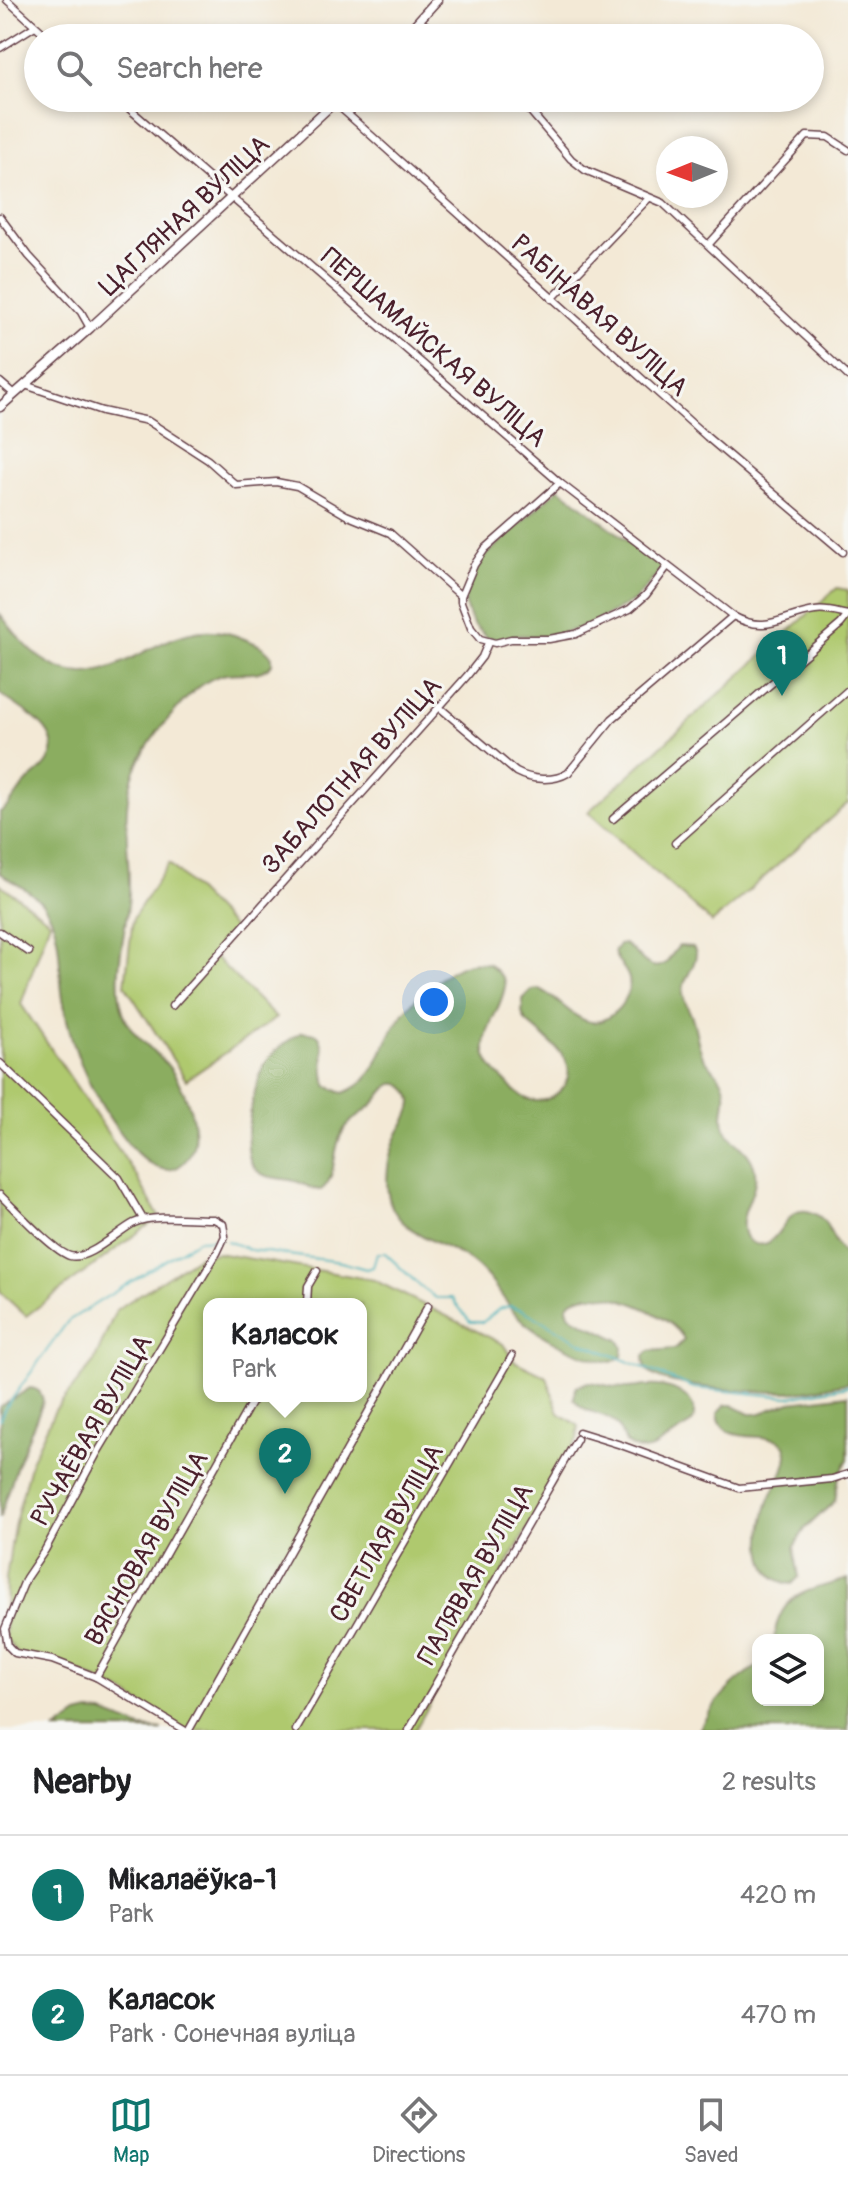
<!DOCTYPE html>
<html lang="en">
<head>
<meta charset="utf-8">
<style>
	:root { --surface:#fff; --page:#f6f6f6; --text:#202124; --muted:#757577; --line:#e0e0e0; --accent:#0f766e }
	body { margin:0; font-family:Pangolin,sans-serif; background:var(--page); color:var(--text) }
	.controls { position:absolute; right:24px; bottom:24px; display:grid; overflow:hidden; border-radius:16px; box-shadow:0 4px 12px #0003 }
	.controls button { width:72px; height:72px; display:grid; place-items:center; padding:0; border:0; border-bottom:2px solid var(--line); background:var(--surface); color:var(--text); font:40px sans-serif }
	.compass { position:absolute; left:656px; top:136px; width:72px; height:72px; border-radius:50%; background:var(--surface); box-shadow:0 4px 12px #0003; rotate:269deg }
	.you { position:absolute; left:434px; top:1002px; width:28px; height:28px; margin:-20px; border:6px solid #fff; border-radius:50%; background:#1a73e8; box-shadow:0 0 0 12px #1a73e833 }
	.badge { display:grid; place-items:center; width:52px; height:52px; border-radius:50%; background:var(--accent); color:#fff; font-size:26px; font-weight:700 }
	.pin { position:absolute; translate:-50% -66px; filter:drop-shadow(0 2px 4px #0008) }
	.pin::after { content:''; position:absolute; top:42px; width:28px; height:24px; background:inherit; clip-path:polygon(0 0,100% 0,50% 100%) }
	.popup { position:absolute; left:203px; top:1298px; width:164px; height:104px; box-sizing:border-box; display:grid; place-content:center; border-radius:16px; background:var(--surface); filter:drop-shadow(0 2px 6px #0005); font-size:26px; white-space:nowrap; color:var(--muted) }
	.popup b { font-size:30px; color:var(--text) }
	.popup::after { content:''; position:absolute; left:50%; top:100%; margin-left:-16px; border:16px solid transparent; border-top-color:var(--surface) }
	.list { margin:0; padding:0; list-style:none }
	h2 { display:flex; justify-content:space-between; align-items:center; height:104px; margin:0; padding:0 32px; font-size:34px }
	h2 small { font-size:26px; font-weight:400; color:var(--muted) }
	.list li { display:grid; grid-template-columns:52px 1fr auto; gap:24px; align-items:center; box-sizing:border-box; height:120px; padding:0 32px; border-top:2px solid var(--line) }
	.list b { display:block; font-size:30px; white-space:nowrap }
	.list p { margin:0; font-size:26px; white-space:nowrap; color:var(--muted) }
	.list em { font-size:26px; font-style:normal; color:var(--muted) }
	.icon { flex:none; width:44px; height:44px; fill:none; stroke:currentColor; stroke-width:2; stroke-linecap:round; stroke-linejoin:round }
	.map { position:relative; flex:none; width:848px; height:1730px; overflow:hidden }
	.search { position:absolute; background:var(--surface); box-shadow:0 4px 12px #0003; left:24px; right:24px; top:24px; height:88px; display:flex; align-items:center; gap:20px; box-sizing:border-box; padding:0 28px; border-radius:44px; color:var(--muted); font-size:30px }
	.sheet { height:344px; background:var(--surface) }
	nav { display:flex; justify-content:space-around; align-items:center; box-sizing:border-box; height:112px; border-top:2px solid var(--line); background:var(--surface); font-size:22px; color:var(--muted) }
	nav a { display:grid; justify-items:center; gap:4px }
	nav .on { color:var(--accent) }
	.map>svg:first-child { display:block }
	.green { fill:#afc96e; stroke:#7c744c; stroke-width:2; fill-rule:evenodd }
	.forest { fill:#8bad61; stroke:#6a6646; stroke-width:2 }
	.lines { fill:none; stroke-linecap:round; stroke-linejoin:round }
	.stream { stroke:#3daeb6; stroke-width:2 }
	.street-casing { stroke:#633d45; stroke-width:9 }
	.secondary-casing { stroke:#633d45; stroke-width:11 }
	.street { stroke:#fff; stroke-width:6 }
	.secondary { stroke:#fff; stroke-width:8 }
	.labels { text-anchor:middle; stroke-width:6; stroke-linejoin:round; paint-order:stroke }
	.street-label { font-size:26px; fill:#4a1f2b; stroke:#f6f6f2 }
</style>
</head>
<body>
<div class="map">
<svg width="848" height="1730" viewBox="0 0 848 1730">
	<rect width="100%" height="100%" fill="#f6f6f2"/>
	<filter id="ink" filterUnits="userSpaceOnUse"><feTurbulence type="fractalNoise" baseFrequency=".0125" numOctaves="2"/><feDisplacementMap in="SourceGraphic" scale="16" xChannelSelector="R" yChannelSelector="G"/><feConvolveMatrix kernelMatrix="1 2 1 2 8 2 1 2 1" color-interpolation-filters="sRGB"/></filter>
	<filter id="wash" filterUnits="userSpaceOnUse"><feTurbulence type="fractalNoise" baseFrequency=".006" numOctaves="4" result="noise"/><feDisplacementMap in="SourceGraphic" scale="32" xChannelSelector="R" yChannelSelector="G"/><feGaussianBlur stdDeviation="1.8" result="paint"/><feColorMatrix in="noise" values="0 0 0 0 0 0 0 0 0 0 0 0 0 0 0 0 0 1.4 0 .05"/><feComposite in="paint" operator="in"/></filter>
	<g filter="url(#wash)">
		<rect width="100%" height="100%" fill="#f3e9d6"/>
		<g class="green">
			<path d="M837,588L848,590V803L712,923L588,812Z"/>
			<path d="M169,863L234,929L214,956L276,1018L186,1080L125,985L133,918Z"/>
			<path d="M0,884L50,921L21,1004L137,1177L159,1217L26,1316L0,1292Z"/>
			<path d="M217,1253L374,1280L503,1344L514,1361L547,1377L559,1413L579,1426L577,1439L415,1730H184L121,1691L58,1662L19,1655L5,1638L6,1578L14,1527L31,1461L55,1410L94,1362L116,1310L199,1256ZM209,1304H361V1396H209Z"/>
		</g>
		<g class="forest">
			<path d="M559,488L663,568L634,601L587,626L548,637L516,635L497,639L487,637L473,624L465,606V595L470,581L483,558Z"/>
			<path d="M0,614C13,630 25,647 42,659C114,710 162,603 242,638C254,643 265,646 272,657V664C258,678 245,671 227,674C210,676 193,691 182,703C163,724 140,751 132,779C121,817 130,855 129,894C127,931 112,972 122,1008C128,1033 145,1042 162,1059C182,1079 207,1133 187,1159C153,1202 99,1103 88,1080C76,1055 67,1026 63,999C58,971 63,935 47,910C37,894 16,884 0,873V812C12,805 16,794 25,784C32,776 41,772 47,763C69,732 20,709 0,694Z"/>
			<path d="M624,944C637,951 650,977 667,962C671,957 674,951 679,946L693,947L696,953C696,968 683,977 683,992C683,1001 688,1007 691,1015C697,1028 696,1043 703,1056C709,1066 720,1074 724,1085C729,1099 719,1114 725,1128C732,1143 749,1149 754,1166C762,1194 732,1214 747,1240C782,1262 780,1198 813,1213C833,1221 830,1246 848,1256V1383C834,1385 819,1389 805,1391C779,1394 668,1389 650,1373C645,1369 644,1362 644,1356L649,1351L675,1349L684,1340C675,1314 583,1275 567,1307L569,1314L574,1318L619,1340L623,1347L622,1356L612,1362C583,1359 534,1335 515,1313C500,1296 491,1276 472,1262C447,1243 401,1236 390,1202C384,1182 388,1155 397,1136C402,1125 411,1116 412,1103C412,1094 404,1082 393,1084C385,1086 381,1096 376,1101C364,1114 349,1118 341,1135C332,1152 337,1179 321,1190C311,1190 307,1185 298,1182C283,1176 264,1182 253,1166C240,1147 254,1083 265,1064C274,1050 288,1040 302,1032L317,1034C329,1050 319,1068 327,1086L343,1093C377,1083 380,1047 398,1021C411,1001 428,986 448,973C462,964 472,960 489,964L503,978L505,986C502,1008 483,1028 485,1051C487,1064 496,1073 505,1081C513,1090 523,1100 536,1101C557,1102 577,1078 565,1059C556,1044 538,1033 525,1020L522,1013L523,999L532,990L539,989C568,1003 587,1043 619,1008C626,1000 631,990 629,979C627,969 617,963 614,952L619,945Z"/>
			<path d="M588,1382C600,1383 613,1388 626,1388C636,1388 647,1385 658,1386C677,1387 699,1400 693,1421C688,1427 684,1428 678,1432C664,1441 643,1461 626,1442C620,1435 621,1426 613,1421C600,1411 584,1414 574,1399L576,1387Z"/>
			<path d="M30,1388C39,1389 42,1393 43,1402L17,1465L0,1518V1407Z"/>
			<path d="M848,1395V1459L839,1476L835,1501L805,1529L794,1547L799,1577L792,1584C753,1581 760,1527 769,1501C774,1486 786,1472 787,1455C788,1420 720,1455 718,1413L725,1405H732L749,1414H758L791,1402Z"/>
			<path d="M848,1579V1730H699C713,1702 732,1682 758,1666V1700H818V1640H774C779,1591 809,1591 848,1579Z"/>
			<path d="M90,1712L103,1713L141,1728L163,1730H56L78,1715Z"/>
		</g>
		<g class="lines">
			<g class="stream">
				<path d="M227,1241L251,1250L341,1262L366,1269L373,1267L377,1253H385L421,1287L436,1298H452L470,1322H483L499,1309L510,1306L523,1310L580,1342L694,1388L789,1397L848,1386"/>
				<path d="M0,1419L4,1410L68,1321L198,1240L221,1239"/>
			</g>
		</g>
	</g>
	<g filter="url(#ink)">
		<g class="lines">
			<defs>
				<g id="street">
					<path d="M7,0L49,38"/>
					<path d="M420,22L449,38"/>
					<path d="M0,48L35,26"/>
					<path d="M117,98L560,483L733,616C767,635 784,615 815,611C826,609 838,613 848,615"/>
					<path d="M519,98L571,159L585,170L663,203L848,376"/>
					<path d="M334,102L707,437L843,552"/>
					<path d="M0,217L29,256L81,312L90,328"/>
					<path d="M709,244L807,136L828,137L848,150"/>
					<path d="M552,299L649,198"/>
					<path d="M0,382L14,394"/>
					<path d="M25,385L102,411L148,421L208,460L236,485L276,482L297,486L346,515L390,533L461,596"/>
					<path d="M560,483L485,549L474,565L461,596V602L471,628L480,639L495,643L511,639H549L576,634L630,609L646,595L667,567"/>
					<path d="M439,707L516,772C531,780 553,782 568,773L612,719L733,616"/>
					<path d="M613,819L841,624L848,615"/>
					<path d="M675,843L848,690"/>
					<path d="M0,932L29,952"/>
					<path d="M172,1006L467,676L482,657L488,643"/>
					<path d="M0,1063L119,1178L143,1219"/>
					<path d="M0,1195C15,1209 53,1251 70,1256C88,1261 118,1231 134,1223C152,1214 193,1219 214,1219L223,1224L225,1236L217,1253L96,1455L45,1550L26,1578L5,1629L8,1646L15,1653L52,1660L96,1677L184,1730"/>
					<path d="M307,1304L308,1286L317,1271"/>
					<path d="M579,1432L621,1445L739,1488L832,1479L848,1474"/>
					<path d="M96,1677L255,1396"/>
					<path d="M189,1730L428,1306"/>
					<path d="M296,1730L512,1356"/>
					<path d="M409,1730L577,1439"/>
				</g>
				<g id="secondary">
					<path d="M403,38L437,0"/>
					<path d="M0,407L90,328L339,98"/>
				</g>
			</defs>
			<use href="#street" class="street-casing"/>
			<use href="#secondary" class="secondary-casing"/>
			<use href="#street" class="street"/>
			<use href="#secondary" class="secondary"/>
		</g>
	</g>
	<g class="labels">
		<g class="street-label">
			<text transform="translate(184 215) rotate(-43)" y="9">ЦАГЛЯНАЯ ВУЛІЦА</text>
			<text transform="translate(600 315) rotate(42)" y="9">РАБІНАВАЯ ВУЛІЦА</text>
			<text transform="translate(434 347) rotate(41)" y="9">ПЕРШАМАЙСКАЯ ВУЛІЦА</text>
			<text transform="translate(351 775) rotate(-48)" y="9">ЗАБАЛОТНАЯ ВУЛІЦА</text>
			<text transform="translate(91 1430) rotate(-60)" y="9">РУЧАЁВАЯ ВУЛІЦА</text>
			<text transform="translate(386 1533) rotate(-60)" y="9">СВЕТЛАЯ ВУЛІЦА</text>
			<text transform="translate(146 1548) rotate(-60)" y="9">ВЯСНОВАЯ ВУЛІЦА</text>
			<text transform="translate(475 1574) rotate(-60)" y="9">ПАЛЯВАЯ ВУЛІЦА</text>
		</g>
	</g>
</svg>
<div class="controls">
<button><svg class="icon" aria-label="layers" viewBox="0 0 24 24"><path d="M12 4l9 5-9 5-9-5zM3 14l9 5 9-5"/></svg></button>
</div>
<svg class="compass" viewBox="-18 -18 36 36"><path d="M0-13l5 13h-10z" fill="#e53935"/><path d="M0 13l5-13h-10z" fill="#757577"/></svg>
<div class="you"></div>
<div class="pin badge" style="left:782px;top:696px">1</div>
<div class="pin badge" style="left:285px;top:1494px">2</div>
<div class="popup"><b>Каласок</b>Park</div>
<div class="search"><svg class="icon" aria-label="search" viewBox="0 0 24 24"><circle cx="10" cy="10" r="6"/><path d="M15 15l6 6"/></svg>Search here</div>
</div>
<section class="sheet">
<h2>Nearby<small>2 results</small></h2>
<ul class="list">
<li><span class="badge">1</span><div><b>Мікалаёўка-1</b><p>Park</p></div><em>420 m</em></li>
<li><span class="badge">2</span><div><b>Каласок</b><p>Park · Сонечная вуліца</p></div><em>470 m</em></li>
</ul>
</section>
<nav>
<a class="on"><svg class="icon" aria-label="map" viewBox="0 0 24 24"><path d="M3 6l6-2 6 2 6-2v14l-6 2-6-2-6 2zM9 4v14M15 6v14"/></svg>Map</a>
<a><svg class="icon" aria-label="directions" viewBox="0 0 24 24"><path d="M12 3l9 9-9 9-9-9zM9 14v-3h6M13 9l2 2-2 2"/></svg>Directions</a>
<a><svg class="icon" aria-label="saved" viewBox="0 0 24 24"><path d="M7 4h10v16l-5-4-5 4z"/></svg>Saved</a>
</nav>
</body>
</html>
